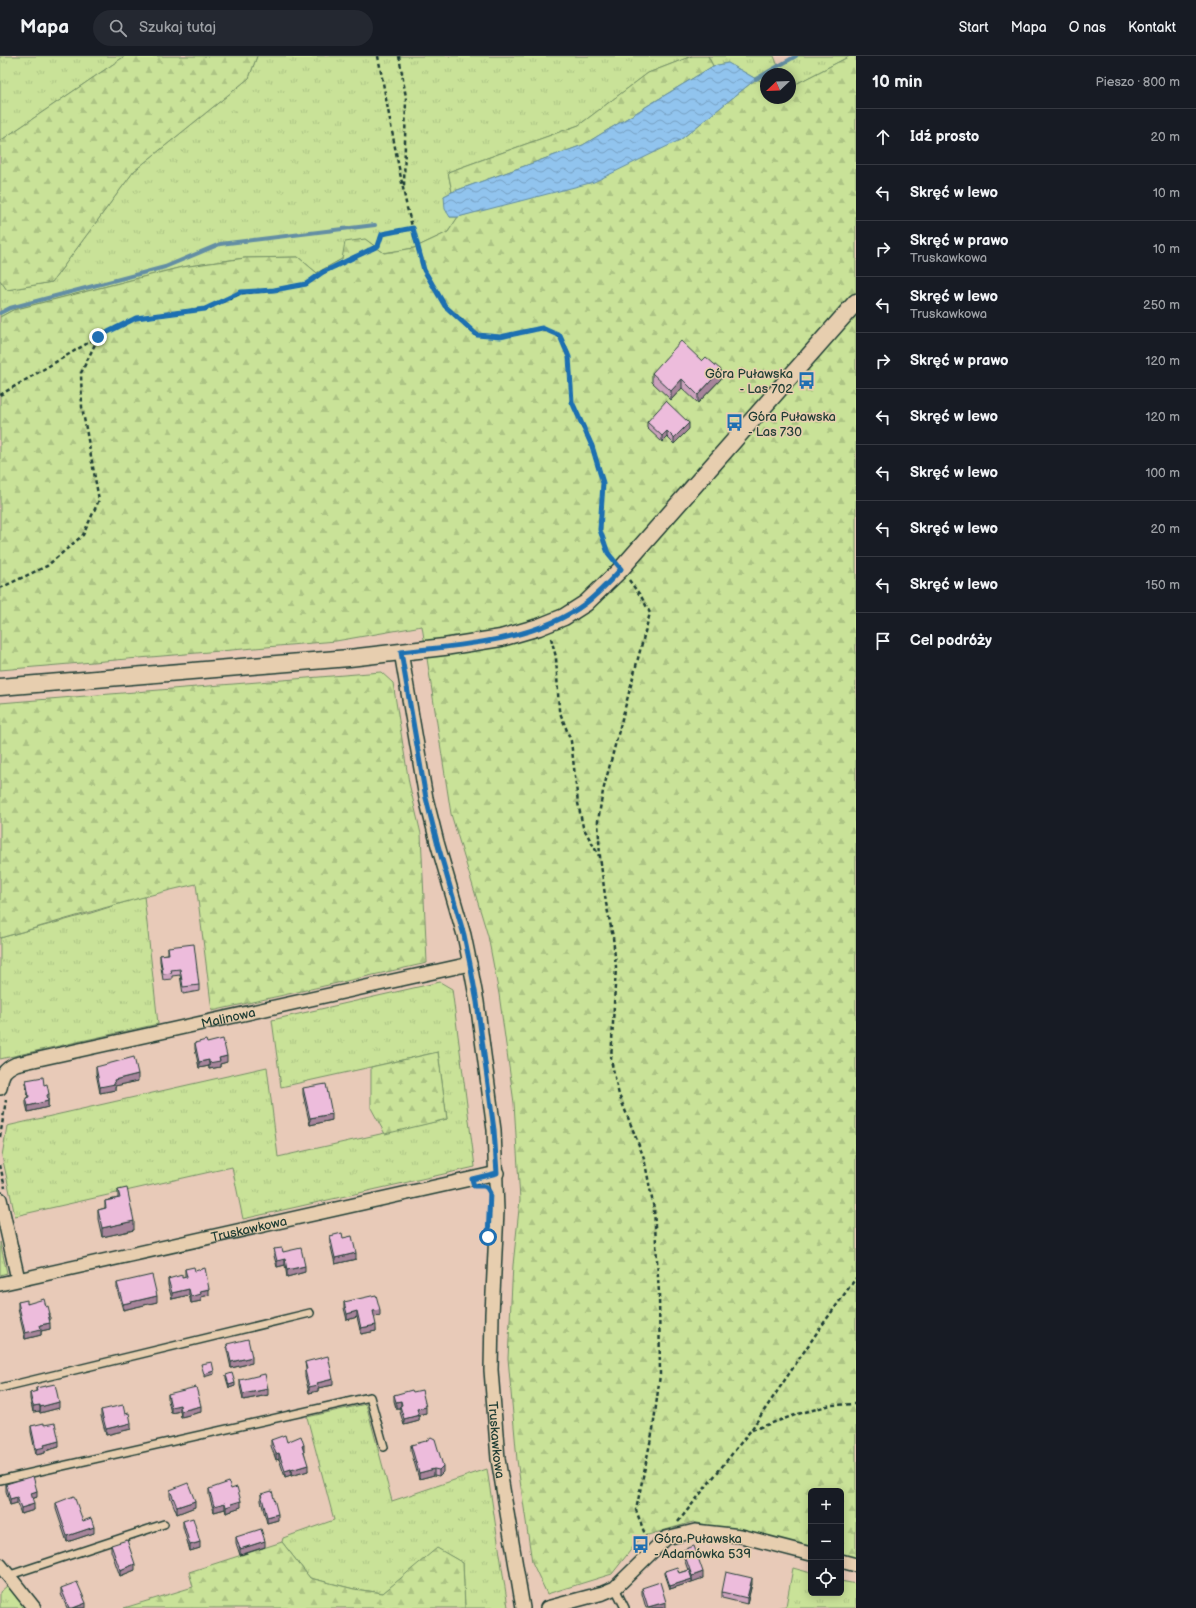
<!DOCTYPE html>
<html lang="pl">
<head>
<meta charset="utf-8">
<style>
	:root { --surface:#171b24; --page:#242831; --text:#f1f3f6; --muted:#9ea1a6; --line:#363941 }
	body { margin:0; font-family:"Balsamiq Sans",sans-serif; background:var(--page); color:var(--text) }
	.controls { position:absolute; right:12px; bottom:12px; display:grid; overflow:hidden; border-radius:6px; box-shadow:0 2px 10px #0003 }
	.controls button { width:36px; height:36px; display:grid; place-items:center; padding:0; border:0; border-bottom:1px solid var(--line); background:var(--surface); color:var(--text); font:20px sans-serif }
	.compass { position:absolute; left:760px; top:12px; width:36px; height:36px; border-radius:50%; background:var(--surface); box-shadow:0 2px 10px #0003; rotate:247deg }
	.stop { position:absolute; width:12px; height:12px; margin:-9px; border:3px solid #1f6fb2; border-radius:50%; background:#fff }
	.stop.end { background:#1f6fb2; border-color:#fff; box-shadow:0 1px 4px #0008 }
	.list { margin:0; padding:0; list-style:none }
	h2 { display:flex; justify-content:space-between; align-items:center; height:52px; margin:0; padding:0 16px; font-size:17px }
	h2 small { font-size:13px; font-weight:400; color:var(--muted) }
	.list li { display:grid; grid-template-columns:26px 1fr auto; gap:12px; align-items:center; box-sizing:border-box; height:56px; padding:0 16px; border-top:1px solid var(--line) }
	.list b { display:block; font-size:15px; white-space:nowrap }
	.list p { margin:0; font-size:13px; white-space:nowrap; color:var(--muted) }
	.list em { font-size:13px; font-style:normal; color:var(--muted) }
	.icon { flex:none; width:22px; height:22px; fill:none; stroke:currentColor; stroke-width:2; stroke-linecap:round; stroke-linejoin:round }
	.map { position:relative; flex:none; width:856px; height:1552px; overflow:hidden }
	header { display:flex; align-items:center; gap:24px; box-sizing:border-box; height:56px; padding:0 20px; background:var(--surface); border-bottom:1px solid var(--line) }
	header strong { font-size:19px }
	nav { display:flex; gap:22px; margin-inline-start:auto; font-size:14px }
	.search { width:280px; height:36px; background:var(--page); display:flex; align-items:center; gap:10px; box-sizing:border-box; padding:0 14px; border-radius:22px; color:var(--muted); font-size:15px }
	main { display:flex }
	aside { flex:1; background:var(--surface) }
	.map>svg:first-child { display:block }
	.grass { fill:url(#grass-tufts); stroke:#749066 }
	.forest { fill:url(#forest-firs); stroke:#749066 }
	.water { fill:url(#water-waves); stroke:#638ea4 }
	.lines { fill:none; stroke-linecap:round; stroke-linejoin:round }
	.stream { stroke:#638ea4; stroke-width:4 }
	.service-casing { stroke:#1f3d34; stroke-width:10 }
	.minor-casing { stroke:#1f3d34; stroke-width:16 }
	.tertiary-casing { stroke:#1f3d34; stroke-width:19 }
	.path { stroke:#1f3d34; stroke-width:2.5; stroke-dasharray:4 3; stroke-linecap:butt }
	.service { stroke:#e7ceaf; stroke-width:7 }
	.minor { stroke:#e7ceaf; stroke-width:13 }
	.tertiary { stroke:#e7ceaf; stroke-width:16 }
	.wall { fill:#cca2bd; stroke:#1f3d34 }
	.shaded-wall { fill:#a6849a; stroke:#1f3d34 }
	.building { fill:#edbcdc; stroke:#1f3d34 }
	.route { stroke:#1f6fb2; stroke-width:5 }
	.labels { text-anchor:middle; stroke-width:3; stroke-linejoin:round; paint-order:stroke }
	.poi-label { font-size:13px; fill:#1f3d34; stroke:#e7ceaf; text-anchor:start }
	.street-label { font-size:13px; fill:#1f3d34; stroke:#e7ceaf }
</style>
</head>
<body>
<header>
<strong>Mapa</strong>
<div class="search"><svg class="icon" aria-label="search" viewBox="0 0 24 24"><circle cx="10" cy="10" r="6"/><path d="M15 15l6 6"/></svg>Szukaj tutaj</div>
<nav><a>Start</a><a>Mapa</a><a>O nas</a><a>Kontakt</a></nav>
</header>
<main>
<div class="map">
<svg width="856" height="1552" viewBox="0 0 856 1552">
	<defs>
		<pattern id="grass-tufts" width="24" height="20" patternUnits="userSpaceOnUse"><rect width="24" height="20" fill="#c9e298"/><path d="M3 7l-1-3M5 7V3M7 7l1-3M15 17l-1-3M17 17v-4M19 17l1-3" fill="none" stroke="#acc384"/></pattern>
		<pattern id="forest-firs" width="22" height="20" patternUnits="userSpaceOnUse"><rect width="22" height="20" fill="#c9e298"/><path d="M5 1l3.5 6h-7zM16 11l3.5 6h-7z" fill="#acc384"/></pattern>
		<pattern id="water-waves" width="16" height="10" patternUnits="userSpaceOnUse"><rect width="16" height="10" fill="#91c4ee"/><path d="M0 5q4-4 8 0t8 0" fill="none" stroke="#76a0c2"/></pattern>
	</defs>
	<rect width="100%" height="100%" fill="#e8cab8"/>
	<filter id="ink" filterUnits="userSpaceOnUse"><feTurbulence type="fractalNoise" baseFrequency=".025" numOctaves="2"/><feDisplacementMap in="SourceGraphic" scale="8" xChannelSelector="R" yChannelSelector="G"/><feConvolveMatrix kernelMatrix="1 2 1 2 8 2 1 2 1" color-interpolation-filters="sRGB"/></filter>
	<g filter="url(#ink)">
		<g class="grass">
			<path d="M0,0H125L0,85Z"/>
			<path d="M257,0H692L648,17L579,69L448,116L452,136L444,140L450,161H458L448,176L414,192L384,197L365,183L342,203L317,217L298,201L244,202L182,211L13,254L0,261V224L7,234L52,226L134,115L249,22Z"/>
			<path d="M708,0H774L778,10L794,0H850L790,31V18H766V27L756,23L728,7L713,10Z"/>
			<path d="M144,840L158,968L0,1003V882L91,857Z"/>
			<path d="M440,926L452,933L475,1111L243,1163L232,1111L15,1160L2,1100L7,1070L267,1011L278,1101L447,1063L438,996L281,1031L272,964Z"/>
			<path d="M0,1186L7,1217L0,1219Z"/>
			<path d="M366,1348L392,1445L487,1413L508,1551L504,1552H465L463,1507L438,1493L383,1537L354,1533L310,1522L282,1486L283,1482L334,1464L307,1361Z"/>
			<path d="M793,1512L811,1517V1537H841V1525L856,1528V1552H775L786,1550Z"/>
			<path d="M7,1530L26,1552H0V1536Z"/>
		</g>
		<g class="forest">
			<path d="M125,0H257L249,22L134,115L52,226L7,234L0,224V85Z"/>
			<path d="M692,0H708L713,10L583,89L452,136L448,116L579,69L648,17Z"/>
			<path d="M850,0H856V1502L841,1498V1435H811V1492L693,1466L641,1481L612,1518L547,1538L532,1506L517,1404L508,1302L513,1209L520,1144L514,1047L499,938L488,880L451,758L422,570L336,585L0,614V261L13,254L182,211L245,202L298,201L317,217L342,203L345,186L365,183L384,197L414,192L448,176L458,161L492,151L680,84L756,23L766,27V42H790V31Z"/>
			<path d="M381,616L393,627L409,727L421,778L427,907L212,955L196,828C130,843 65,864 0,882V647Z"/>
			<path d="M438,996L447,1063L385,1078L371,1052V1011Z"/>
			<path d="M282,1486L310,1522L354,1533L383,1537L437,1492L463,1507L465,1552H124L193,1531L189,1516Z"/>
		</g>
		<path class="water" d="M728,7L756,23L680,84L594,126L458,161H450L445,153L444,140L452,136L583,89L713,10Z"/>
		<g class="lines">
			<g class="stream">
				<path d="M756,23L796,0"/>
				<path d="M0,257L10,252L165,211L220,188L375,169"/>
			</g>
			<defs>
				<g id="service">
					<path d="M0,1332L310,1257"/>
					<path d="M0,1424L370,1341L384,1391"/>
					<path d="M7,1520L164,1468"/>
					<path d="M615,1532L625,1552"/>
				</g>
				<g id="minor">
					<path id="s1" d="M401,596L426,742L437,786L464,879L470,908L477,946L494,1074L497,1155L492,1258L491,1314L498,1403L523,1552"/>
					<path id="s2" d="M0,1032C2,1018 3,1014 16,1008L470,908"/>
					<path d="M0,1143L18,1223"/>
					<path id="s3" d="M0,1228L497,1117"/>
					<path d="M841,1505L856,1509"/>
					<path d="M0,1509L34,1552"/>
					<path d="M547,1552L603,1537L615,1532L666,1482L695,1475L741,1480L811,1498"/>
				</g>
				<path id="tertiary" d="M0,631L349,602L444,591L501,582L539,571L564,561L586,547L621,513L856,246"/>
			</defs>
			<use href="#service" class="service-casing"/>
			<use href="#minor" class="minor-casing"/>
			<use href="#tertiary" class="tertiary-casing"/>
			<g class="path">
				<path d="M378,0L397,102L407,152L424,214L445,250L477,279L500,281L542,272L560,280L569,301L572,346L592,390L603,427L600,474L608,497L613,503"/>
				<path d="M399,0L406,41L404,131"/>
				<path d="M0,339L98,281L136,262L205,253L241,237L274,234L306,228L323,216L378,190L382,178L413,172"/>
				<path d="M629,524L642,542L650,557L603,735L598,765L600,801L606,847L613,881L616,911L611,1004L619,1039L644,1102L654,1153L659,1238L660,1319L653,1373L636,1454L647,1484"/>
				<path d="M0,532L47,510L83,479L99,444L82,351L81,317L98,282"/>
				<path d="M551,582L556,601L559,654L571,685L578,747L583,771L599,800"/>
				<path d="M0,1081L6,1044"/>
				<path d="M0,1109L5,1132"/>
				<path d="M752,1374L798,1358L831,1349L856,1348"/>
				<path d="M678,1466L751,1374L818,1275L856,1222"/>
			</g>
			<use href="#service" class="service"/>
			<use href="#minor" class="minor"/>
			<use href="#tertiary" class="tertiary"/>
		</g>
		<g class="wall">
			<path d="M652,317L721,323L698,347L682,332L671,344L652,326Z"/>
			<path d="M647,366L689,373L674,388L667,381L662,386L647,372Z"/>
			<path d="M168,891L199,929V935L183,938L180,919L172,920V923L163,924L160,905V899L168,898Z"/>
			<path d="M195,987H207L227,1006L220,1008V1011L209,1013V1010L199,1012L195,993Z"/>
			<path d="M96,1011L138,1025L115,1030V1034L100,1037L96,1017Z"/>
			<path d="M26,1024L44,1029L49,1038V1044H48V1051L28,1056L26,1048V1042H28L26,1030Z"/>
			<path d="M303,1032L332,1064L310,1069L303,1038Z"/>
			<path d="M118,1134L134,1174L102,1181L98,1163V1154L105,1152V1145L118,1142Z"/>
			<path d="M330,1180L343,1182L356,1203L335,1208L330,1187Z"/>
			<path d="M274,1193L283,1196L305,1216L287,1221L285,1209L277,1211L274,1200Z"/>
			<path d="M185,1213L195,1215L209,1239L201,1241V1245L191,1247L189,1239L172,1243L168,1229V1223L182,1222H185Z"/>
			<path d="M117,1227L157,1246L123,1254L117,1233Z"/>
			<path d="M18,1246L46,1251L50,1264H49L50,1273L41,1275V1279L25,1283L18,1253Z"/>
			<path d="M344,1246L380,1260L374,1261L376,1275L361,1278L357,1261L347,1264L344,1252Z"/>
			<path d="M227,1288L252,1307L231,1312L227,1294Z"/>
			<path d="M305,1306L333,1329L318,1332V1335L309,1337L305,1320V1314L306,1313Z"/>
			<path d="M226,1319L235,1330L229,1332L226,1322Z"/>
			<path d="M240,1324L268,1339L243,1344L240,1330Z"/>
			<path d="M36,1332L59,1352L40,1357V1355L33,1356L30,1343V1337L36,1336Z"/>
			<path d="M413,1336L426,1357L419,1359V1365L404,1369L400,1356V1352H396L394,1345V1339Z"/>
			<path d="M168,1338L201,1356L181,1361L180,1355L171,1357L168,1344Z"/>
			<path d="M101,1354L125,1358L131,1373L106,1379L101,1360Z"/>
			<path d="M44,1369L59,1391L45,1395V1397L36,1399L31,1376V1370Z"/>
			<path d="M271,1384L287,1386L304,1395L308,1415L291,1420V1419L285,1421L279,1403L276,1404L271,1390Z"/>
			<path d="M411,1389L443,1416L439,1420L434,1419L419,1423L411,1395Z"/>
			<path d="M6,1428L37,1441L32,1443L34,1454L21,1458L17,1447L10,1449L6,1435Z"/>
			<path d="M209,1433H231L241,1451L232,1454V1455L226,1457L225,1453L214,1456L209,1439Z"/>
			<path d="M170,1434L195,1451L177,1458L170,1440Z"/>
			<path d="M261,1438L278,1464L267,1467L261,1445Z"/>
			<path d="M56,1447L83,1465L94,1477L67,1486L56,1453Z"/>
			<path d="M183,1465L200,1492L190,1495L183,1471Z"/>
			<path d="M236,1481L265,1491L240,1499L236,1487Z"/>
			<path d="M111,1489L135,1514L120,1520L111,1495Z"/>
			<path d="M683,1494L703,1522L670,1533L665,1518V1515L679,1517L688,1514L683,1500Z"/>
			<path d="M752,1528L747,1548L722,1542V1536Z"/>
			<path d="M61,1532L86,1552H67L61,1538Z"/>
			<path d="M642,1532L666,1552H646L642,1538Z"/>
		</g>
		<g class="shaded-wall">
			<path d="M721,314V323L698,347V339Z"/>
			<path d="M682,323V332L671,344V335Z"/>
			<path d="M689,367V373L674,388V382Z"/>
			<path d="M667,375V381L662,386V380Z"/>
			<path d="M227,1000V1006L220,1008V1011L209,1013V1007L219,1002Z"/>
			<path d="M209,1004V1010L199,1012V1006Z"/>
			<path d="M138,1018V1025L115,1030V1034L100,1037V1031L114,1024Z"/>
			<path d="M48,1045V1051L28,1056V1050Z"/>
			<path d="M332,1058V1064L310,1069V1062Z"/>
			<path d="M134,1165V1174L102,1181V1172Z"/>
			<path d="M356,1197V1203L335,1208V1202Z"/>
			<path d="M285,1203V1209L277,1211V1205Z"/>
			<path d="M305,1210V1216L287,1221V1214Z"/>
			<path d="M189,1233V1239L172,1243V1237Z"/>
			<path d="M209,1233V1239L201,1241V1245L191,1247V1241L200,1235Z"/>
			<path d="M157,1240V1246L123,1254V1248Z"/>
			<path d="M380,1254V1260L373,1261V1255Z"/>
			<path d="M357,1255V1261L347,1264V1258Z"/>
			<rect x="48" y="1258" width="2" height="6"/>
			<path d="M50,1267V1273L41,1275V1279L25,1283V1277L40,1269Z"/>
			<path d="M376,1269V1275L361,1278V1272Z"/>
			<path d="M252,1301V1307L231,1312V1306Z"/>
			<path d="M214,1315V1318L204,1321V1318Z"/>
			<path d="M333,1323V1329L318,1332V1335L309,1337V1331L317,1327Z"/>
			<path d="M235,1327V1330L229,1332V1329Z"/>
			<path d="M268,1333V1339L243,1344V1338Z"/>
			<path d="M401,1345V1351L400,1350V1352H396V1346Z"/>
			<path d="M59,1346V1352L40,1357V1351Z"/>
			<path d="M40,1349V1355L33,1356V1350Z"/>
			<path d="M180,1349V1355L171,1357V1351Z"/>
			<path d="M201,1350V1356L181,1361V1355Z"/>
			<path d="M426,1351V1357L417,1359V1353Z"/>
			<path d="M419,1359V1365L404,1369V1363Z"/>
			<path d="M131,1367V1373L106,1379V1373Z"/>
			<path d="M59,1385V1391L45,1395V1397L36,1399V1393L44,1389Z"/>
			<path d="M304,1389V1395L302,1396V1390Z"/>
			<path d="M279,1397V1403L276,1404V1398Z"/>
			<path d="M308,1409V1415L291,1420V1414Z"/>
			<path d="M443,1410V1416L439,1420V1414Z"/>
			<path d="M291,1413V1419L285,1421V1415Z"/>
			<path d="M434,1413V1419L419,1423V1417Z"/>
			<path d="M37,1435V1441L31,1443V1437Z"/>
			<path d="M17,1441V1447L10,1449V1443Z"/>
			<path d="M195,1445V1451L177,1458V1451Z"/>
			<path d="M241,1445V1451L232,1454V1455L226,1457V1451L231,1448Z"/>
			<path d="M225,1447V1453L214,1456V1450Z"/>
			<path d="M34,1448V1454L21,1458V1452Z"/>
			<path d="M278,1458V1464L267,1467V1461Z"/>
			<path d="M94,1471V1477L67,1486V1480Z"/>
			<path d="M265,1485V1491L240,1499V1493Z"/>
			<path d="M200,1486V1492L190,1495V1489Z"/>
			<path d="M135,1508V1514L120,1520V1514Z"/>
			<path d="M703,1516V1522L692,1526V1520Z"/>
			<path d="M752,1522V1528L747,1548V1542Z"/>
			<path d="M692,1523V1526L670,1533V1530Z"/>
			<path d="M666,1546V1552H648V1551Z"/>
			<path d="M86,1547V1552H73Z"/>
		</g>
		<g class="building">
			<path d="M681,285L702,305L706,301L721,314L698,339L682,323L671,335L652,317Z"/>
			<path d="M666,345L689,367L674,382L667,375L662,380L647,366Z"/>
			<path d="M194,888L199,929L183,931L180,913L171,914L172,917L163,918L160,899L169,898L168,891Z"/>
			<path d="M223,983L227,1000L219,1002L220,1005L209,1007V1004L199,1006L195,987L206,984L207,987Z"/>
			<path d="M134,1001L138,1018L114,1024L115,1028L100,1031L96,1011Z"/>
			<path d="M43,1021L44,1029L47,1028L49,1038L47,1039L48,1045L28,1050L26,1042L29,1041L26,1024Z"/>
			<path d="M326,1028L332,1058L310,1062L303,1032Z"/>
			<path d="M127,1132L134,1165L102,1172L98,1154L106,1152L105,1145L120,1142L118,1134Z"/>
			<path d="M342,1177L343,1182L352,1180L356,1197L335,1202L330,1180Z"/>
			<path d="M282,1192L283,1196L301,1192L305,1210L287,1214L285,1203L277,1205L274,1193Z"/>
			<path d="M194,1211L195,1215L205,1212L209,1233L200,1235L201,1238L191,1241L189,1233L172,1237L168,1223L182,1219V1222L187,1221L185,1213Z"/>
			<path d="M152,1219L157,1240L123,1248L117,1227Z"/>
			<path d="M376,1239L380,1254L373,1255L376,1269L361,1272L357,1255L347,1258L344,1246Z"/>
			<path d="M44,1243L46,1251L48,1250L50,1258H48L50,1267L40,1269L41,1273L25,1277L18,1246L27,1244V1248Z"/>
			<path d="M248,1283L252,1301L231,1306L227,1288Z"/>
			<path d="M328,1300L333,1323L317,1327L318,1329L309,1331L305,1314L307,1313L305,1306Z"/>
			<path d="M212,1306L214,1315L204,1318L201,1308Z"/>
			<path d="M232,1317L235,1327L229,1329L226,1319Z"/>
			<path d="M265,1318L268,1333L243,1338L240,1324Z"/>
			<path d="M55,1328L59,1346L40,1351V1349L33,1350L30,1337L37,1335L36,1332Z"/>
			<path d="M196,1331L201,1350L181,1355L180,1349L171,1351L168,1338Z"/>
			<path d="M412,1334L413,1336L422,1334L426,1351L417,1353L419,1359L404,1363L400,1350L402,1349L401,1345L396,1346L394,1339Z"/>
			<path d="M123,1349L125,1358L129,1357L131,1367L106,1373L101,1354Z"/>
			<path d="M44,1367V1369L55,1367L59,1385L44,1389L45,1391L36,1393L31,1370Z"/>
			<path d="M285,1379L287,1386L301,1380L304,1389L302,1390L308,1409L291,1414V1413L285,1415L279,1397L276,1398L271,1384Z"/>
			<path d="M431,1381L435,1383L443,1410L439,1414L434,1413L419,1417L411,1389L426,1385Z"/>
			<path d="M33,1420L37,1435L31,1437L34,1448L21,1452L17,1441L10,1443L6,1428Z"/>
			<path d="M229,1426L231,1433L237,1431L241,1445L231,1448L232,1449L226,1451L225,1447L214,1450L209,1433Z"/>
			<path d="M188,1427L195,1445L177,1451L170,1434Z"/>
			<path d="M272,1435L278,1458L267,1461L261,1438Z"/>
			<path d="M74,1440L83,1465L91,1462L94,1471L67,1480L56,1447Z"/>
			<path d="M193,1462L200,1486L190,1489L183,1465Z"/>
			<path d="M261,1473L265,1485L240,1493L236,1481Z"/>
			<path d="M127,1484L135,1508L120,1514L111,1489Z"/>
			<path d="M694,1490L703,1516L692,1520L683,1494Z"/>
			<path d="M677,1511L679,1517L689,1514L692,1523L670,1530L665,1515Z"/>
			<path d="M726,1516L752,1522L747,1542L722,1536Z"/>
			<path d="M77,1526L86,1547L73,1552H69L61,1532Z"/>
			<path d="M660,1526L666,1546L648,1551L642,1532Z"/>
		</g>
	</g>
	<g class="lines" filter="url(#ink)">
		<path class="route" d="M98,281L136,262L205,253L241,236L274,234L306,228L323,216L378,190L382,178L413,172L424,214L445,250L477,279L500,281L542,272L560,280L569,301L572,346L592,390L603,427L600,474L608,497L621,513C610,525 599,537 586,547C536,585 462,589 401,596L426,742L437,786L464,879L470,908L477,946L494,1074L497,1117L472,1123L474,1130H484L487,1132L490,1137L488,1181"/>
	</g>
	<defs>
		<symbol id="bus-bare" viewBox="-9 -9 18 18"><path d="M-5-6H5V4H4V6H2V4H-2V6H-4V4H-5ZM-3.5-4V0h7V-4ZM-3.5 1.2v1.5H-2V1.2ZM2 1.2v1.5H3.5V1.2Z" fill="#1f6fb2" stroke="#e7ceaf" stroke-width="2.5" paint-order="stroke"/></symbol>
	</defs>
	<g fill-rule="evenodd">
		<use href="#bus-bare" x="794" y="312" width="25" height="25"/>
		<use href="#bus-bare" x="722" y="354" width="25" height="25"/>
		<use href="#bus-bare" x="628" y="1476" width="25" height="25"/>
	</g>
	<g class="labels">
		<g class="poi-label">
			<text x="793" y="322" text-anchor="end">Góra Puławska<tspan x="793" dy="15">- Las 702</tspan></text>
			<text x="748" y="365">Góra Puławska<tspan x="748" dy="15">- Las 730</tspan></text>
			<text x="654" y="1487">Góra Puławska<tspan x="654" dy="15">- Adamówka 539</tspan></text>
		</g>
		<g class="street-label">
			<text dy="5" stroke="none"><textPath href="#s2" startOffset="248">Malinowa</textPath></text>
			<text dy="5" stroke="none"><textPath href="#s3" startOffset="255">Truskawkowa</textPath></text>
			<text dy="5" stroke="none"><textPath href="#s1" startOffset="798">Truskawkowa</textPath></text>
		</g>
	</g>
</svg>
<div class="controls">
<button>+</button>
<button>−</button>
<button><svg class="icon" aria-label="locate" viewBox="0 0 24 24"><circle cx="12" cy="12" r="6"/><path d="M12 2v4M12 18v4M2 12h4M18 12h4"/></svg></button>
</div>
<svg class="compass" viewBox="-18 -18 36 36"><path d="M0-13l5 13h-10z" fill="#e53935"/><path d="M0 13l5-13h-10z" fill="#9ea1a6"/></svg>
<div class="stop" style="left:488px;top:1181px"></div>
<div class="stop end" style="left:98px;top:281px"></div>
</div>
<aside>
<h2>10 min<small>Pieszo · 800 m</small></h2>
<ul class="list">
<li><svg class="icon" aria-label="ahead" viewBox="0 0 24 24"><path d="M12 20V5M6 11l6-6 6 6"/></svg><div><b>Idź prosto</b></div><em>20 m</em></li>
<li><svg class="icon" aria-label="left" viewBox="0 0 24 24"><path d="M17 20v-9H6M10 6l-5 5 5 5"/></svg><div><b>Skręć w lewo</b></div><em>10 m</em></li>
<li><svg class="icon" aria-label="right" viewBox="0 0 24 24"><path d="M7 20v-9h11M14 6l5 5-5 5"/></svg><div><b>Skręć w prawo</b><p>Truskawkowa</p></div><em>10 m</em></li>
<li><svg class="icon" aria-label="left" viewBox="0 0 24 24"><path d="M17 20v-9H6M10 6l-5 5 5 5"/></svg><div><b>Skręć w lewo</b><p>Truskawkowa</p></div><em>250 m</em></li>
<li><svg class="icon" aria-label="right" viewBox="0 0 24 24"><path d="M7 20v-9h11M14 6l5 5-5 5"/></svg><div><b>Skręć w prawo</b></div><em>120 m</em></li>
<li><svg class="icon" aria-label="left" viewBox="0 0 24 24"><path d="M17 20v-9H6M10 6l-5 5 5 5"/></svg><div><b>Skręć w lewo</b></div><em>120 m</em></li>
<li><svg class="icon" aria-label="left" viewBox="0 0 24 24"><path d="M17 20v-9H6M10 6l-5 5 5 5"/></svg><div><b>Skręć w lewo</b></div><em>100 m</em></li>
<li><svg class="icon" aria-label="left" viewBox="0 0 24 24"><path d="M17 20v-9H6M10 6l-5 5 5 5"/></svg><div><b>Skręć w lewo</b></div><em>20 m</em></li>
<li><svg class="icon" aria-label="left" viewBox="0 0 24 24"><path d="M17 20v-9H6M10 6l-5 5 5 5"/></svg><div><b>Skręć w lewo</b></div><em>150 m</em></li>
<li><svg class="icon" aria-label="arrive" viewBox="0 0 24 24"><path d="M6 21V4h12l-3 4 3 4H6"/></svg><div><b>Cel podróży</b></div></li>
</ul>
</aside>
</main>
</body>
</html>
